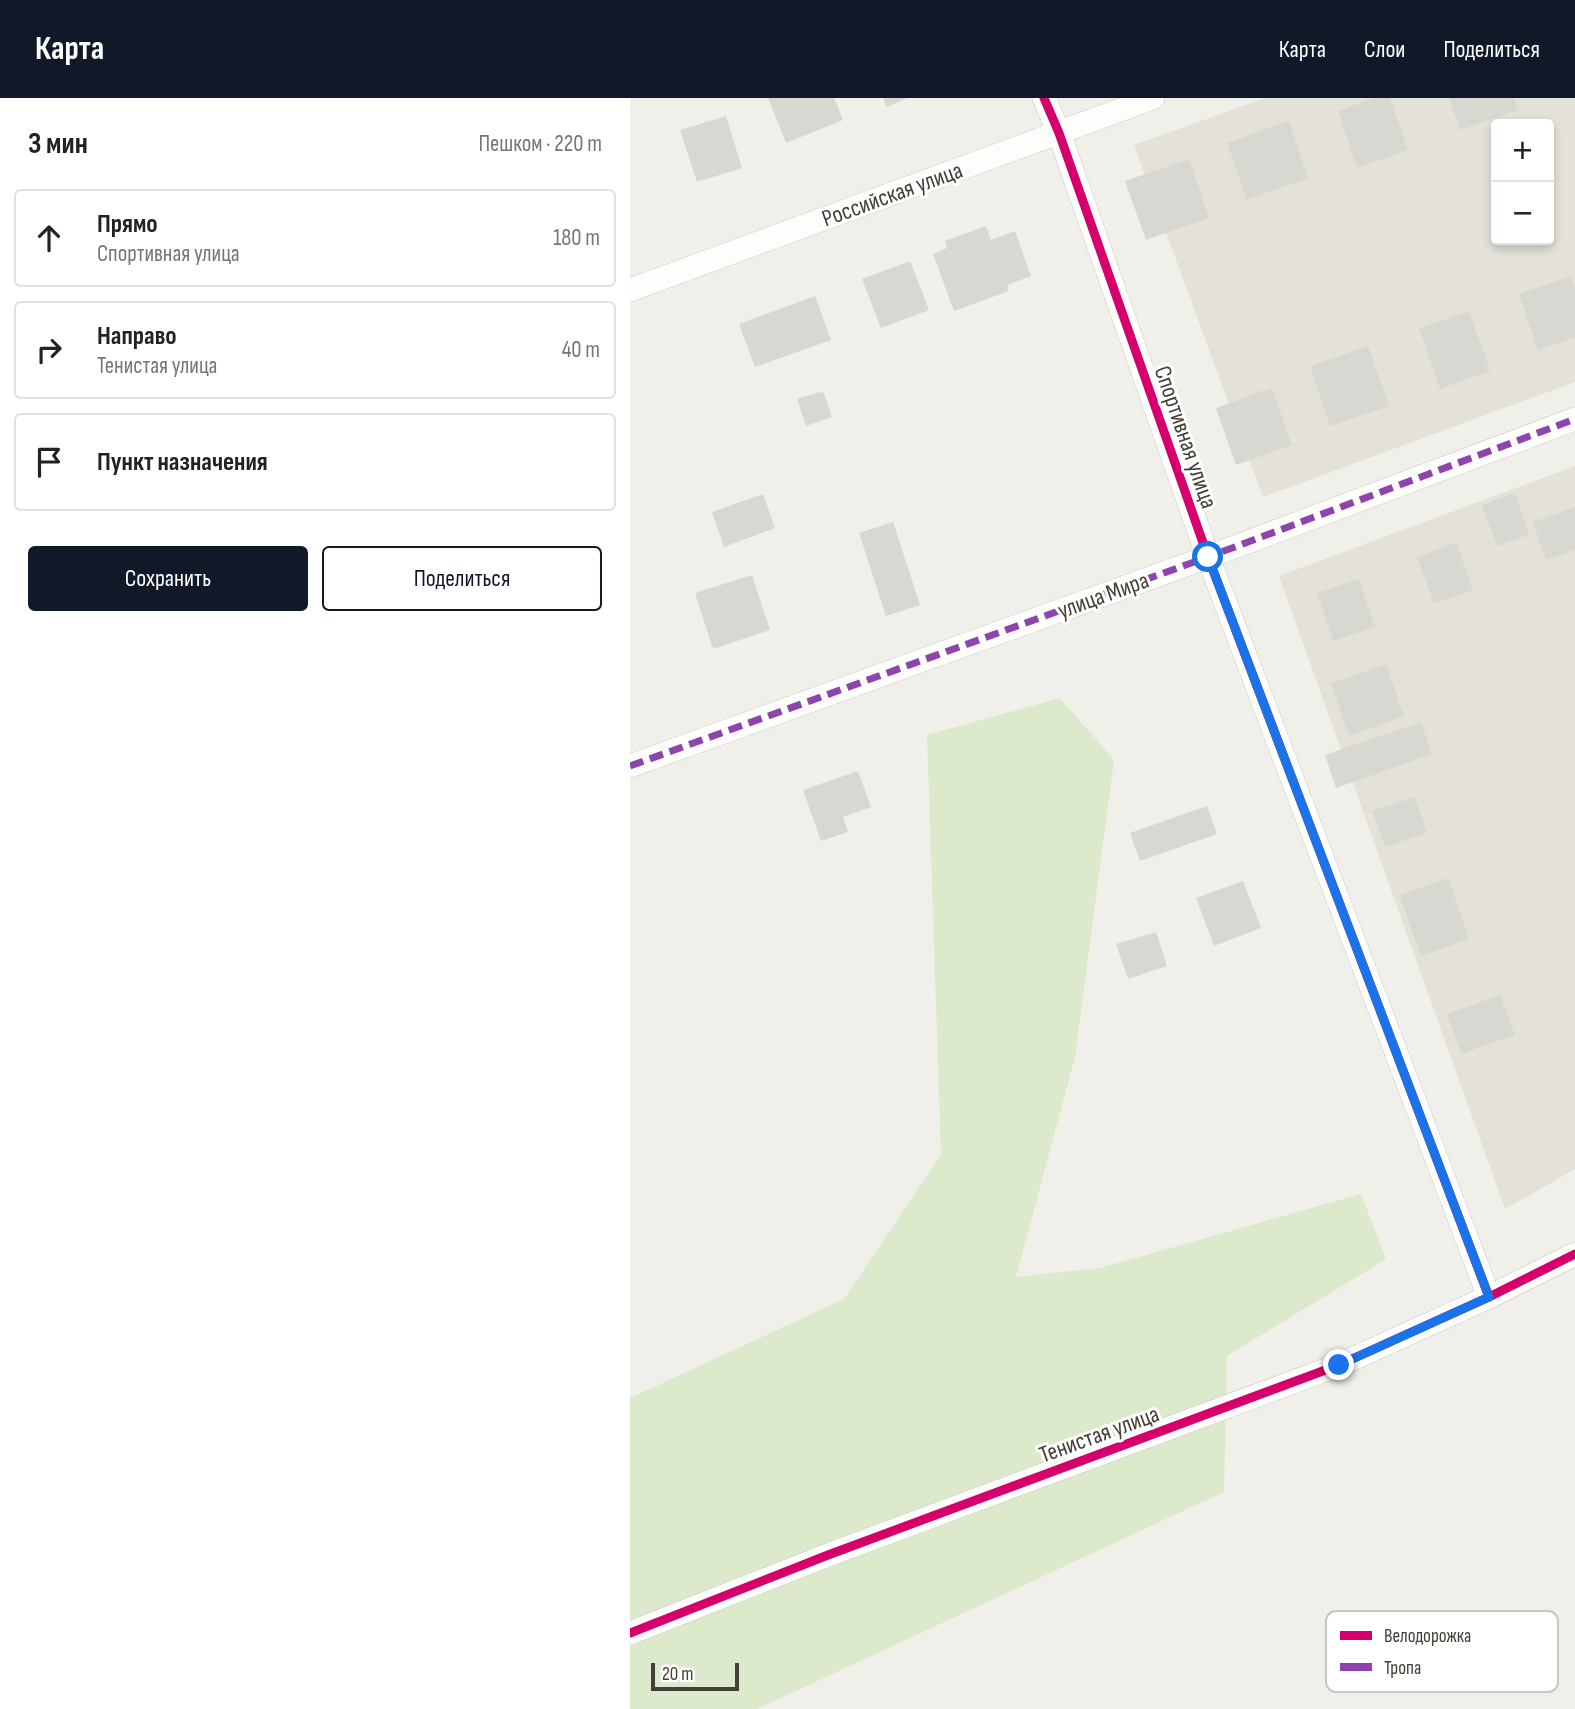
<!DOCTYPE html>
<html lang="ru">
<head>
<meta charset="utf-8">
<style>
	:root { --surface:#fff; --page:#f6f6f6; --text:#222; --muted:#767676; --line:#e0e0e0; --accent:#111827 }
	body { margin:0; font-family:"Sofia Sans Condensed",sans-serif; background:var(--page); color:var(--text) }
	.controls { position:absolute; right:21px; top:21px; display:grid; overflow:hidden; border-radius:7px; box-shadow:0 4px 10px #0003 }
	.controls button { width:63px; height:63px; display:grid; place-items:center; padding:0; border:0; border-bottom:2px solid var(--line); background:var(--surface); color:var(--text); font:35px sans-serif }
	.scale { position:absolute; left:21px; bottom:18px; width:88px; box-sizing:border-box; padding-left:7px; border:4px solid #454037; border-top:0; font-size:19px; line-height:24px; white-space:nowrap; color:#454037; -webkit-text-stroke:5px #fff; paint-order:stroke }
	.stop { position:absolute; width:21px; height:21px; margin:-16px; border:5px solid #1a73e8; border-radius:50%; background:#fff }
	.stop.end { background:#1a73e8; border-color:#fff; box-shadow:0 2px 7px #0008 }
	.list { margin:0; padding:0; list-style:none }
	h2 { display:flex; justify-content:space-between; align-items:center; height:91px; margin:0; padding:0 28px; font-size:30px }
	h2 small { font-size:23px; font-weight:400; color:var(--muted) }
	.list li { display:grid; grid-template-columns:46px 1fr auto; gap:21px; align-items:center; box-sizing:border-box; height:98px; margin:0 14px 14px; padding:0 14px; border:2px solid var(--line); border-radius:7px }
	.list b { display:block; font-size:26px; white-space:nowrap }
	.list p { margin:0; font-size:23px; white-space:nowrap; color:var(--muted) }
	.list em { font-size:23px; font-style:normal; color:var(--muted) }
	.actions { display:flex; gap:14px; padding:21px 28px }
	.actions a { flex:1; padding:16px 0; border:2px solid var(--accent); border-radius:7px; text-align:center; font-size:24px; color:var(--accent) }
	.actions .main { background:var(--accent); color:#fff }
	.icon { flex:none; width:38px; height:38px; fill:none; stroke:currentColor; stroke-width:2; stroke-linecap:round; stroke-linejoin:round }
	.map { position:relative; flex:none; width:945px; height:1611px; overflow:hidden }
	header { display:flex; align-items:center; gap:42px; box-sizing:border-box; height:98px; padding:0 35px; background:var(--accent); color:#fff }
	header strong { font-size:33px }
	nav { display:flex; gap:38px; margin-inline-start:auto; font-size:24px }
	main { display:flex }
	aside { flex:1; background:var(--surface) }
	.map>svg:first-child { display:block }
	.residential { fill:#e3e1d8; fill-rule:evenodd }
	.green { fill:#dceacb }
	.building { fill:#d9d7d2 }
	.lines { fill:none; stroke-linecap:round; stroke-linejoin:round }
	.street-casing { stroke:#cccbc6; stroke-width:24 }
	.street { stroke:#fdfdfc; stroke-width:23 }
	.quiet { stroke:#8e44ad; stroke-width:7; stroke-dasharray:14 7; stroke-linecap:butt }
	.cycleway-casing { stroke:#fff; stroke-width:13 }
	.cycleway { stroke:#d6006c; stroke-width:9 }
	.route { stroke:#1a73e8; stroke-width:9 }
	.labels { text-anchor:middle; stroke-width:6; stroke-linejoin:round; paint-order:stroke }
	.street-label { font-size:24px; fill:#454037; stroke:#fff }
	.key { fill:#fff; stroke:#c7c6c3; stroke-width:2 }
	.key-label { font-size:19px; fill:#454037 }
</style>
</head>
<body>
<header>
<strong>Карта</strong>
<nav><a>Карта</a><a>Слои</a><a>Поделиться</a></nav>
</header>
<main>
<aside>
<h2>3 мин<small>Пешком · 220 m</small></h2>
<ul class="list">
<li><svg class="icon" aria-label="ahead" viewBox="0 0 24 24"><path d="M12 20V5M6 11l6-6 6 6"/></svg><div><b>Прямо</b><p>Спортивная улица</p></div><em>180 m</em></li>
<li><svg class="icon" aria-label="right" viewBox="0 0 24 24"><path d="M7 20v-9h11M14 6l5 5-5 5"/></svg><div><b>Направо</b><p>Тенистая улица</p></div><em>40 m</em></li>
<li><svg class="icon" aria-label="arrive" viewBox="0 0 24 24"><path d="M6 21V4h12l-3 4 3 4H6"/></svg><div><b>Пункт назначения</b></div></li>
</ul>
<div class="actions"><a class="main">Сохранить</a><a>Поделиться</a></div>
</aside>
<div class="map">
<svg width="945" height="1611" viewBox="0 0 945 1611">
	<rect width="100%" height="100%" fill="#f0efea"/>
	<g class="residential">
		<path d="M635,0H945V284L633,399L504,47ZM866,26H919V142H866Z"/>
		<path d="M945,368V1071L875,1111L649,478Z"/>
	</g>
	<path class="green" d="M430,600L484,662L445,959L386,1179L470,1170L731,1096L756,1161L597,1258L594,1394L127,1611H0V1300L214,1201L311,1056L297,637Z"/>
	<g class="building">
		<path d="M138,0H204L213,22L156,45Z"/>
		<path d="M253,0H278L257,9Z"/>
		<path d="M745,0H760L778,52L727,70L708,13Z"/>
		<path d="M819,0H884L888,12L830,32Z"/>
		<path d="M96,18L112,70L67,84L50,32Z"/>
		<path d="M659,23L678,80L617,102L597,45Z"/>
		<path d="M559,61L579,120L516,142L495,83Z"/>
		<path d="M356,128L361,142L385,133L401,178L377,187L379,193L324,213L303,156L317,150L315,143Z"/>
		<path d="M280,163L299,212L251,230L232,181Z"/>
		<path d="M941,178L945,190V239L908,252L889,196Z"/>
		<path d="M185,198L201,242L125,269L109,226Z"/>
		<path d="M839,213L860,273L810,291L789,230Z"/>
		<path d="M738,248L759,308L700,328L680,268Z"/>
		<path d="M642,290L662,347L606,367L586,310Z"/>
		<path d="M193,293L202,319L176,328L167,301Z"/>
		<path d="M885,395L899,437L867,448L852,407Z"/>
		<path d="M133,396L145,430L94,449L82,414Z"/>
		<path d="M945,409V452L916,462L903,424Z"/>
		<path d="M263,424L290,507L256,518L229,435Z"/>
		<path d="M826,445L843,492L804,505L787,459Z"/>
		<path d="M122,477L140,532L83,551L65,495Z"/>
		<path d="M729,481L745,529L703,543L687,495Z"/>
		<path d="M756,566L774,618L719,638L701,585Z"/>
		<path d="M791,624L802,656L706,690L695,657Z"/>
		<path d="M228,673L241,709L213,719L218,734L191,743L173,692Z"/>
		<path d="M785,699L797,735L755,749L742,713Z"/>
		<path d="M577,708L587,736L510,763L500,735Z"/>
		<path d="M818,780L839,841L791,858L769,797Z"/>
		<path d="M613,783L631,830L584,848L566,800Z"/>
		<path d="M526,834L537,868L498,881L486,846Z"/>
		<path d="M870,897L885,937L831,956L817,916Z"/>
	</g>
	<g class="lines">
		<defs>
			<g id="street">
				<path d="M414,0L429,35L578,459L859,1199"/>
				<path d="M0,192L523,0"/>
				<path d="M0,668L578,459L945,321"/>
				<path d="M0,1535L198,1457L709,1267L859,1199L945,1156"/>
			</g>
		</defs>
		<use href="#street" class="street-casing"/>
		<use href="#street" class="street"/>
		<path class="quiet" d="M0,668L578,459L945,321"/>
		<defs>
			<g id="cycleway">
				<path d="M414,0L429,35L578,459L859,1199"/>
				<path d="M0,1535L198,1457L709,1267L859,1199L945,1156"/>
			</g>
		</defs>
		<use href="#cycleway" class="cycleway-casing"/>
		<use href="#cycleway" class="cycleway"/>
	</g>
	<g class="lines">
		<path class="route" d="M578,459L859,1199L709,1267"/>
	</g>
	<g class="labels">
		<g class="street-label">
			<text transform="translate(262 96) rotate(-20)" y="8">Российская улица</text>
			<text transform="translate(556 339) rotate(71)" y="8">Спортивная улица</text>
			<text transform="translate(473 497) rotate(-20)" y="8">улица Мира</text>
			<text transform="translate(469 1336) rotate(-20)" y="8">Тенистая улица</text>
		</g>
	</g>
	<rect x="696" y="1513" width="232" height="81" rx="10" class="key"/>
	<rect x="710" y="1533" width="32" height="9" fill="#d6006c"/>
	<rect x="710" y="1565" width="32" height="8" fill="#8e44ad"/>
	<g class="key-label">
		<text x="754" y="1544">Велодорожка</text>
		<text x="754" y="1576">Тропа</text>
	</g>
</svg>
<div class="controls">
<button>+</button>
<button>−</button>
</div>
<div class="scale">20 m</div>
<div class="stop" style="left:578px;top:459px"></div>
<div class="stop end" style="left:709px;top:1267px"></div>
</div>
</main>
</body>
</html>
